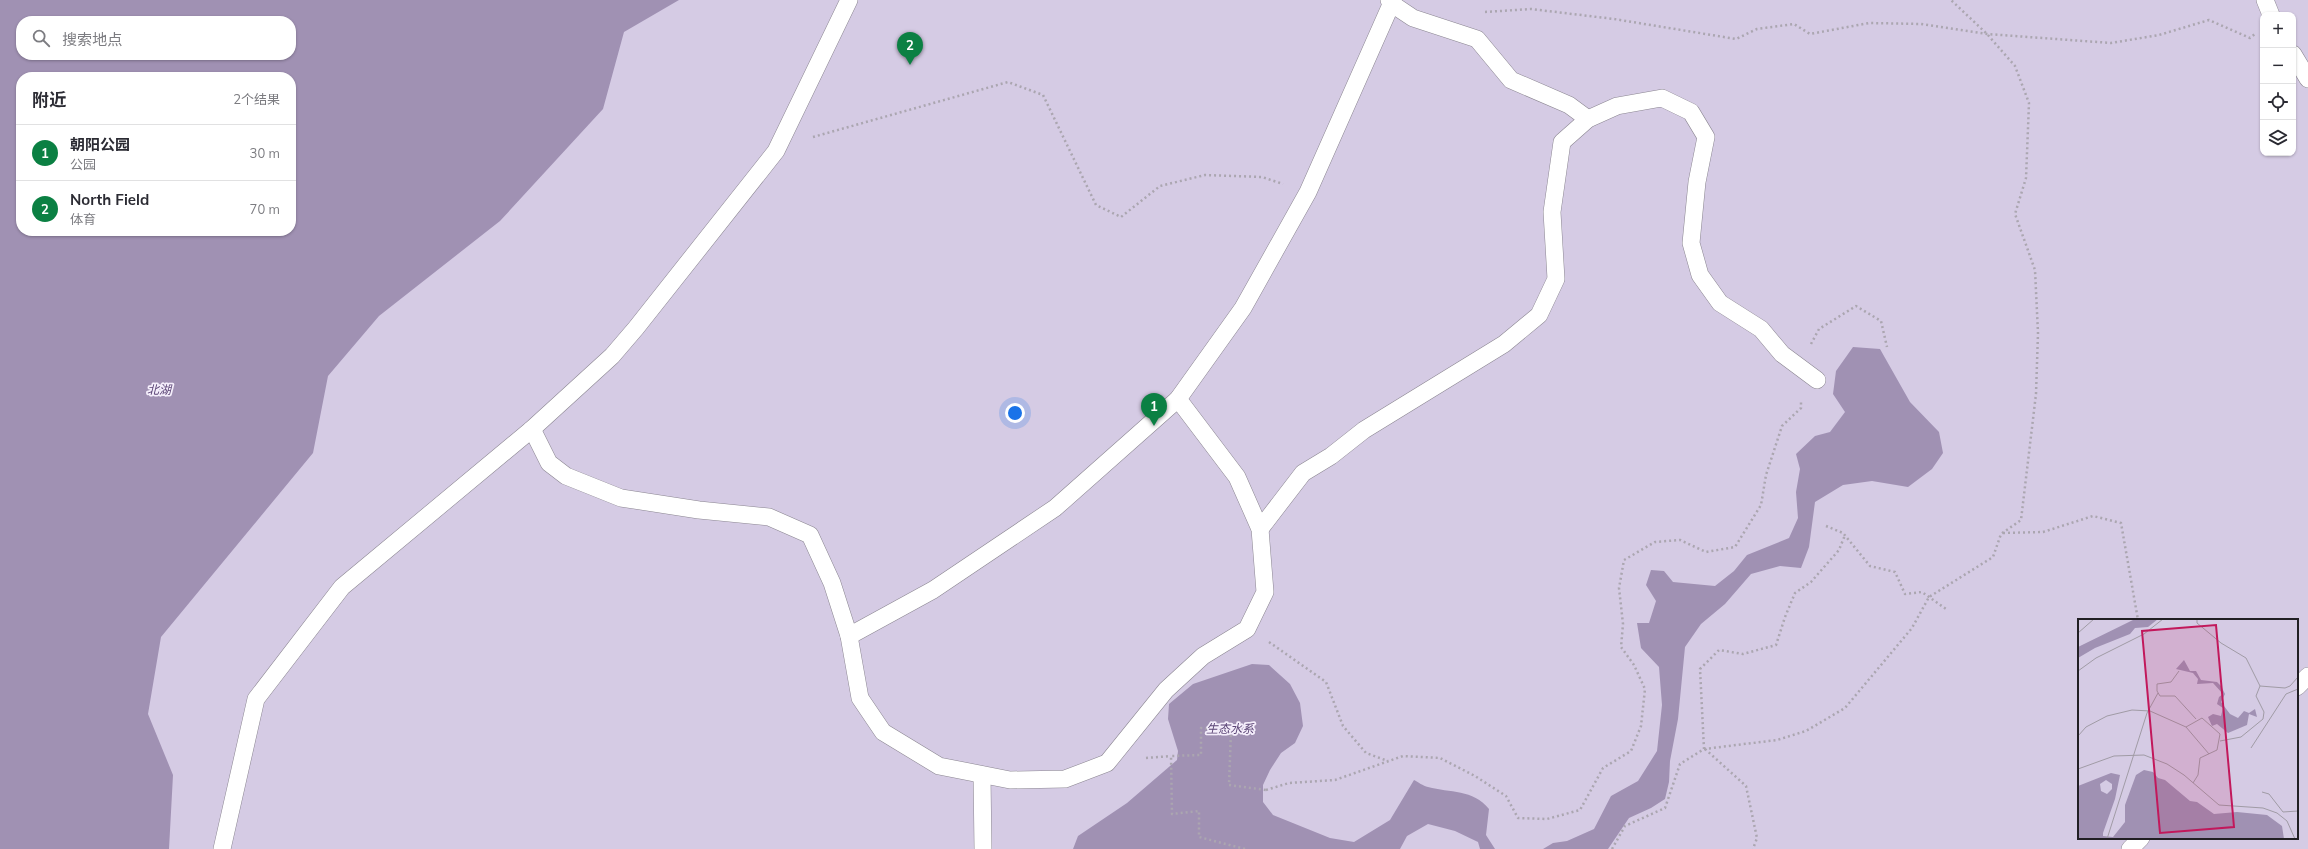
<!DOCTYPE html>
<html lang="zh">
<head>
<meta charset="utf-8">
<style>
	:root { --surface:#fff; --page:#f7f7f7; --text:#2b2b33; --muted:#7c7c81; --line:#e1e1e2; --accent:#0b8043 }
	body { margin:0; font-family:Mulish,"Noto Sans SC",sans-serif; background:var(--page); color:var(--text) }
	.controls { position:absolute; right:12px; top:12px; display:grid; overflow:hidden; border-radius:8px; box-shadow:0 1px 3px #0004 }
	.controls button { width:36px; height:36px; display:grid; place-items:center; padding:0; border:0; border-bottom:1px solid var(--line); background:var(--surface); color:var(--text); font:20px sans-serif }
	.you { position:absolute; left:1015px; top:413px; width:14px; height:14px; margin:-10px; border:3px solid #fff; border-radius:50%; background:#1a73e8; box-shadow:0 0 0 6px #1a73e833 }
	.badge { display:grid; place-items:center; width:26px; height:26px; border-radius:50%; background:var(--accent); color:#fff; font-size:13px; font-weight:700 }
	.pin { position:absolute; translate:-50% -33px; filter:drop-shadow(0 1px 2px #0008) }
	.pin::after { content:''; position:absolute; top:21px; width:14px; height:12px; background:inherit; clip-path:polygon(0 0,100% 0,50% 100%) }
	.list { margin:0; padding:0; list-style:none }
	h2 { display:flex; justify-content:space-between; align-items:center; height:52px; margin:0; padding:0 16px; font-size:17px }
	h2 small { font-size:13px; font-weight:400; color:var(--muted) }
	.list li { display:grid; grid-template-columns:26px 1fr auto; gap:12px; align-items:center; box-sizing:border-box; height:56px; padding:0 16px; border-top:1px solid var(--line) }
	.list b { display:block; font-size:15px; white-space:nowrap }
	.list p { margin:0; font-size:13px; white-space:nowrap; color:var(--muted) }
	.list em { font-size:13px; font-style:normal; color:var(--muted) }
	.icon { flex:none; width:22px; height:22px; fill:none; stroke:currentColor; stroke-width:2; stroke-linecap:round; stroke-linejoin:round }
	.map { position:relative; flex:none; width:2308px; height:849px; overflow:hidden }
	.search { position:absolute; background:var(--surface); box-shadow:0 1px 3px #0004; left:16px; top:16px; width:280px; height:44px; display:flex; align-items:center; gap:10px; box-sizing:border-box; padding:0 14px; border-radius:16px; color:var(--muted); font-size:15px }
	.panel { position:absolute; background:var(--surface); box-shadow:0 1px 3px #0004; left:16px; top:72px; width:280px; height:164px; border-radius:16px }
	.map>svg:first-child { display:block }
	.green { fill:#d5cbe4; fill-rule:evenodd }
	.water { fill:#a091b3; fill-rule:evenodd }
	.lines { fill:none; stroke-linecap:round; stroke-linejoin:round }
	.lane-casing { stroke:#8b8691; stroke-width:18 }
	.path { stroke:#aba6b0; stroke-width:2.5; stroke-dasharray:2 3; stroke-linecap:butt }
	.lane { stroke:#fff; stroke-width:17 }
	.path-bridge { stroke:#aba6b0; stroke-width:2.5; stroke-dasharray:2 3; stroke-linecap:butt }
	.labels { text-anchor:middle; stroke-width:3.5; stroke-linejoin:round; paint-order:stroke }
	.water-label { font-size:12px; font-style:italic; fill:#5b4576; stroke:#f4eefb }
	.inset-road { fill:none; stroke:#a09ba5; stroke-width:1 }
	.view { fill:#c2185b; fill-opacity:0.15; stroke:#c2185b; stroke-width:2 }
	.inset-edge { fill:none; stroke:#211f23; stroke-width:2 }
</style>
</head>
<body>
<div class="map">
<svg width="2308" height="849" viewBox="0 0 2308 849">
	<rect width="100%" height="100%" fill="#f4eefb"/>
	<path class="green" d="M0,0H2308V849H0ZM2263,15H2293V153H2263ZM21,21H291V55H21ZM21,77H291V231H21ZM2079,620H2297V838H2079Z"/>
	<g class="water">
		<path d="M0,0H679L624,32L603,109L500,221L379,316L328,376L313,453L161,637L148,714L173,775L169,849H0ZM21,21H291V55H21ZM21,77H291V231H21Z"/>
		<path d="M1853,347L1880,349L1910,402L1939,432L1943,453L1932,469L1908,487L1872,481L1843,485L1815,502L1809,547L1801,568L1780,566L1751,574L1725,604L1701,624L1685,647L1678,719L1670,761L1669,782L1665,799L1651,808L1629,818L1608,849H1543L1553,843L1567,841L1594,829L1611,796L1638,781L1657,751L1662,705L1659,667L1641,648L1637,623H1649L1656,601L1646,585L1651,570L1664,571L1673,582L1715,586L1734,571L1747,555L1789,538L1798,518L1796,492L1800,469L1796,454L1815,436L1830,432L1845,412L1833,394L1836,371Z"/>
		<path d="M1252,664L1269,665L1290,684L1300,703L1303,726L1295,743L1281,753L1270,770L1263,785V802L1273,815L1330,838L1354,842L1390,820L1414,780C1418,782 1423,786 1428,787C1450,793 1473,789 1489,809L1486,835L1495,849H1480L1478,842L1455,831L1428,824L1407,836L1400,849H1073L1078,836L1127,803L1177,760L1178,751L1168,719L1169,704L1193,684Z"/>
	</g>
	<g class="lines">
		<defs>
			<g id="lane">
				<path d="M1389,0L1392,4L1413,18L1477,39L1511,80L1569,105L1588,119"/>
				<path d="M2265,0L2271,15"/>
				<path d="M2293,54L2308,79"/>
				<path d="M532,429L549,463L566,476L621,498L699,510L769,517L810,535L832,583L849,636L860,698L883,732L939,766L1010,780L1065,779L1107,763L1166,690L1203,656L1247,629L1265,592L1260,529L1237,477L1178,399"/>
				<path d="M1260,529L1303,473L1331,456L1364,430L1504,344L1539,315L1556,279L1552,212L1562,142L1588,119L1617,106L1662,98L1691,112L1706,137L1697,182L1691,243L1700,275L1720,303L1761,329L1782,354L1817,380"/>
				<path d="M849,636L933,590L1055,508L1178,399L1243,308L1308,192L1393,0"/>
				<path d="M2297,687L2308,676"/>
				<path d="M982,775L983,849"/>
				<path d="M222,849L256,699L342,587L532,429L612,356L636,328L776,151L849,0"/>
				<path d="M2130,849L2141,838"/>
			</g>
		</defs>
		<use href="#lane" class="lane-casing"/>
		<g class="path">
			<path d="M1485,12L1531,9L1614,19L1736,39L1757,29L1794,24L1810,34L1869,23L1921,24L1987,34L2111,43L2159,35L2209,20L2250,38L2255,34"/>
			<path d="M813,137L1008,82L1043,95L1096,205L1121,217L1160,186L1205,175L1262,177L1283,184"/>
			<path d="M1811,344L1819,329L1856,306L1881,321L1887,347"/>
			<path d="M1826,526L1843,533L1870,566L1895,572L1905,594L1922,592L1946,609"/>
			<path d="M2003,533L2043,532L2093,516L2121,523L2138,620"/>
			<path d="M1269,642L1326,682L1343,726L1366,753L1388,761"/>
			<path d="M1704,749L1777,740L1806,731L1845,708L1912,628L1929,597L1993,557L2001,534L2021,520L2036,394L2038,333L2035,270L2015,214L2026,178L2029,103L2015,66L1987,34L1951,0"/>
			<path d="M1705,749L1746,786L1757,838L1753,849"/>
			<path d="M1146,758L1171,756"/>
			<path d="M1266,790L1289,783L1335,780L1403,756L1440,758L1475,776L1506,796L1518,818L1547,819L1580,810L1603,768L1631,751L1641,726L1645,689L1634,665L1621,647L1623,624L1619,588L1624,560L1655,542L1680,540L1706,552L1735,547L1761,505L1766,475L1782,426L1801,408V401"/>
			<path d="M1612,849L1625,826L1665,808L1680,764L1704,749L1700,669L1719,650L1743,654L1776,645L1785,617L1795,593L1811,582L1839,550L1845,535"/>
		</g>
		<use href="#lane" class="lane"/>
		<path class="path-bridge" d="M1245,849L1199,837V811L1172,814L1171,756L1201,755V728L1231,731L1229,785L1266,790"/>
	</g>
	<g class="labels">
		<g class="water-label">
			<text x="159" y="394">北湖</text>
			<text x="1230" y="733">生态水系</text>
		</g>
	</g>
	<g transform="translate(2078 619)">
		<rect width="220" height="220" fill="#f4eefb"/>
		<path d="M0,0H220V220H0Z" fill="#d5cbe4"/>
		<path d="M57,0H80L70,8L57,9L52,15L17,29L0,39V28ZM106,41L112,52H118L123,61L139,63L143,67L147,75L143,83L152,95L160,99L166,92L171,94L177,90L179,98L171,95L169,106L150,114L139,105L134,107L130,98L135,95L143,97L145,89L139,85L141,78L145,75L135,64L119,65L120,60L115,54L98,50ZM66,151L75,153L80,159L87,161L112,182L119,183L136,195L159,193L189,196L204,207L206,220H0V167L33,154L42,156L37,180L25,214V217L35,218L47,203V186L58,156ZM28,161L34,165V170L29,175L23,172L22,165Z" fill="#a091b3" fill-rule="evenodd"/>
		<path class="inset-road" d="M119,0V4L143,24L168,39L182,67L207,69L212,67L220,58M0,14L16,0M0,52L18,39L66,15L85,0M101,52L93,63L79,65V72L82,77H97L118,100M108,108L124,99L142,115L139,131L122,139L120,156L115,164M0,117L8,108L29,97L54,91L72,92L108,108L131,135M142,122L163,118L185,100L186,93L178,77L182,67M173,129L208,75L220,70M0,150L36,137L66,136L89,145L106,156L141,186L185,189L199,194L209,202L217,220M184,173L191,175L205,193L220,192M29,220L69,94L80,74"/>
		<path class="view" d="M138,6L156,208L82,214L64,12Z"/>
		<rect width="220" height="220" class="inset-edge"/>
	</g>
</svg>
<div class="controls">
<button>+</button>
<button>−</button>
<button><svg class="icon" aria-label="locate" viewBox="0 0 24 24"><circle cx="12" cy="12" r="6"/><path d="M12 2v4M12 18v4M2 12h4M18 12h4"/></svg></button>
<button><svg class="icon" aria-label="layers" viewBox="0 0 24 24"><path d="M12 4l9 5-9 5-9-5zM3 14l9 5 9-5"/></svg></button>
</div>
<div class="you"></div>
<div class="pin badge" style="left:1154px;top:426px">1</div>
<div class="pin badge" style="left:910px;top:65px">2</div>
<div class="search"><svg class="icon" aria-label="search" viewBox="0 0 24 24"><circle cx="10" cy="10" r="6"/><path d="M15 15l6 6"/></svg>搜索地点</div>
<section class="panel">
<h2>附近<small>2个结果</small></h2>
<ul class="list">
<li><span class="badge">1</span><div><b>朝阳公园</b><p>公园</p></div><em>30 m</em></li>
<li><span class="badge">2</span><div><b>North Field</b><p>体育</p></div><em>70 m</em></li>
</ul>
</section>
</div>
</body>
</html>
